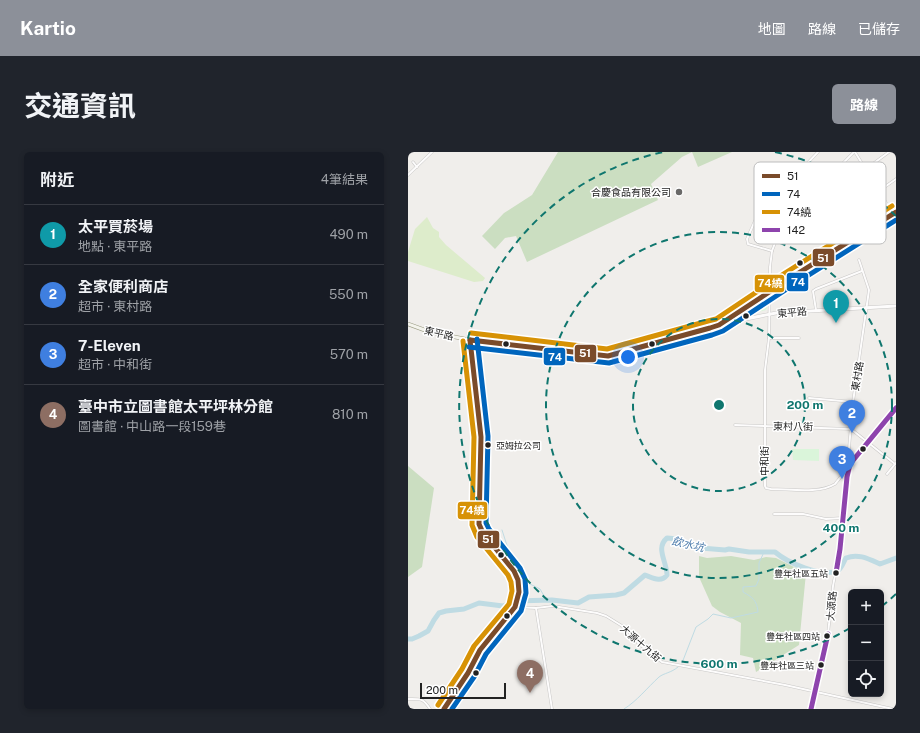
<!DOCTYPE html>
<html lang="zh-TW">
<head>
<meta charset="utf-8">
<style>
	:root { --surface:#171b24; --page:#20242c; --text:#f1f3f6; --muted:#9ea1a6; --line:#363941; --accent:#8c9099 }
	body { margin:0; font-family:"Public Sans","Noto Sans TC",sans-serif; background:var(--page); color:var(--text) }
	.controls { position:absolute; right:12px; bottom:12px; display:grid; overflow:hidden; border-radius:6px; box-shadow:0 2px 6px #0003 }
	.controls button { width:36px; height:36px; display:grid; place-items:center; padding:0; border:0; border-bottom:1px solid var(--line); background:var(--surface); color:var(--text); font:20px sans-serif }
	.scale { position:absolute; left:12px; bottom:10px; width:86px; box-sizing:border-box; padding-left:4px; border:2px solid #222; border-top:0; font-size:11px; line-height:14px; white-space:nowrap; color:#222; -webkit-text-stroke:3px #fff; paint-order:stroke }
	.you { position:absolute; left:220px; top:205px; width:14px; height:14px; margin:-10px; border:3px solid #fff; border-radius:50%; background:#1a73e8; box-shadow:0 0 0 6px #1a73e833 }
	.badge { display:grid; place-items:center; width:26px; height:26px; border-radius:50%; background:var(--accent); color:#fff; font-size:13px; font-weight:700 }
	.pin { position:absolute; translate:-50% -33px; filter:drop-shadow(0 1px 2px #0008) }
	.pin::after { content:''; position:absolute; top:21px; width:14px; height:12px; background:inherit; clip-path:polygon(0 0,100% 0,50% 100%) }
	.list { margin:0; padding:0; list-style:none }
	h2 { display:flex; justify-content:space-between; align-items:center; height:52px; margin:0; padding:0 16px; font-size:17px }
	h2 small { font-size:13px; font-weight:400; color:var(--muted) }
	.list li { display:grid; grid-template-columns:26px 1fr auto; gap:12px; align-items:center; box-sizing:border-box; height:60px; padding:0 16px; border-top:1px solid var(--line) }
	.list b { display:block; font-size:15px; white-space:nowrap }
	.list p { margin:0; font-size:13px; white-space:nowrap; color:var(--muted) }
	.list em { font-size:13px; font-style:normal; color:var(--muted) }
	.icon { flex:none; width:22px; height:22px; fill:none; stroke:currentColor; stroke-width:2; stroke-linecap:round; stroke-linejoin:round }
	.map { position:relative; flex:none; width:488px; height:557px; overflow:hidden; border-radius:6px }
	header { display:flex; align-items:center; gap:24px; box-sizing:border-box; height:56px; padding:0 20px; background:var(--accent); color:#fff }
	header strong { font-size:19px }
	nav { display:flex; gap:22px; margin-inline-start:auto; font-size:14px }
	.intro { display:flex; align-items:center; justify-content:space-between; box-sizing:border-box; height:96px; padding:0 24px }
	h1 { margin:0; font-size:28px }
	.button { padding:10px 18px; border-radius:6px; background:var(--accent); color:#fff; font-size:14px; font-weight:700 }
	main { display:flex; gap:24px; padding:0 24px }
	aside { flex:1; background:var(--surface); border-radius:6px; box-shadow:0 2px 6px #0003 }
	.map>svg:first-child { display:block }
	.grass { fill:#ddeccb }
	.forest { fill:#cbdec1 }
	.park { fill:#daf5da }
	.lines { fill:none; stroke-linecap:round; stroke-linejoin:round }
	.stream { stroke:#bfdbe3; stroke-width:1 }
	.river { stroke:#bfdbe3; stroke-width:5 }
	.minor-casing { stroke:#c9c8c7; stroke-width:3 }
	.tertiary-casing { stroke:#c9c8c7; stroke-width:4 }
	.secondary-casing { stroke:#999a82; stroke-width:4 }
	.minor { stroke:#fdfcfc; stroke-width:2 }
	.tertiary { stroke:#fdfcfc; stroke-width:3 }
	.secondary { stroke:#f4f4ed; stroke-width:3 }
	.bus-1-casing { stroke:#fff; stroke-width:8 }
	.bus-2-casing { stroke:#fff; stroke-width:8 }
	.bus-3-casing { stroke:#fff; stroke-width:8 }
	.bus-4-casing { stroke:#fff; stroke-width:8 }
	.bus-1 { stroke:#7a4b2a; stroke-width:5 }
	.bus-2 { stroke:#0065bd; stroke-width:5 }
	.bus-3 { stroke:#d79205; stroke-width:5 }
	.bus-4 { stroke:#8e44ad; stroke-width:5 }
	.ring { fill:none; stroke:#0f766e; stroke-width:2; stroke-dasharray:7 5 }
	.poi-dot { fill:#6a6968; stroke:#fff; stroke-width:1.5 }
	.bus-dot { fill:#222; stroke:#fff; stroke-width:1.5 }
	.labels { text-anchor:middle; stroke-width:3; stroke-linejoin:round; paint-order:stroke }
	.bus-label { font-size:9px; fill:#222; stroke:#fff; text-anchor:end }
	.poi-label { font-size:10px; fill:#222; stroke:#fff; text-anchor:end }
	.street-label { font-size:10px; fill:#222; stroke:#fff }
	.water-label { font-size:11px; font-style:italic; fill:#4a7aab; stroke:#fff }
	.key { fill:#fff; stroke:#bdbdbd; stroke-width:1 }
	.key-label { font-size:11px; fill:#222 }
	.centre { fill:#0f766e; stroke:#fff; stroke-width:2 }
	.ring-label { font-size:12px; text-anchor:middle; font-weight:bold; fill:#0f766e; stroke:#fff; stroke-width:3; stroke-linejoin:round; paint-order:stroke }
	.line-badge { stroke:#fff; stroke-width:1.5 }
	.badge-label { font-size:11px; text-anchor:middle; font-weight:bold; fill:#fff }
</style>
</head>
<body>
<header>
<strong>Kartio</strong>
<nav><a>地圖</a><a>路線</a><a>已儲存</a></nav>
</header>
<div class="intro"><h1>交通資訊</h1><a class="button">路線</a></div>
<main>
<aside>
<h2>附近<small>4筆結果</small></h2>
<ul class="list">
<li><span class="badge" style="background:#0f9aa8">1</span><div><b>太平買菸場</b><p>地點 · 東平路</p></div><em>490 m</em></li>
<li><span class="badge" style="background:#3f7fe0">2</span><div><b>全家便利商店</b><p>超市 · 東村路</p></div><em>550 m</em></li>
<li><span class="badge" style="background:#3f7fe0">3</span><div><b>7-Eleven</b><p>超市 · 中和街</p></div><em>570 m</em></li>
<li><span class="badge" style="background:#8d6e63">4</span><div><b>臺中市立圖書館太平坪林分館</b><p>圖書館 · 中山路一段159巷</p></div><em>810 m</em></li>
</ul>
</aside>
<div class="map">
<svg width="488" height="557" viewBox="0 0 488 557">
	<rect width="100%" height="100%" fill="#f0eeeb"/>
	<path class="grass" d="M19,65L25,76L31,80V85L38,93L77,126L75,129L66,130L0,109V100L7,77Z"/>
	<g class="forest">
		<path d="M150,0H324L290,15L284,0L274,5L243,32L250,48L119,110L108,84L97,86L87,97L74,84L96,61L124,43Z"/>
		<path d="M0,314L26,336L14,415L0,425Z"/>
		<path d="M291,404L299,406L323,404L346,408L358,405L368,406L398,421L391,493L348,520L345,506L332,503L333,471L312,460L304,454L291,425Z"/>
	</g>
	<g class="park">
		<path d="M358,145H359C360,149 360,155 358,158L330,165L329,164Z"/>
		<path d="M384,297H411V309L385,308Z"/>
	</g>
	<g class="lines">
		<g class="stream">
			<path d="M94,378L104,409L114,422L116,429L132,437L139,449"/>
			<path d="M274,511L288,475L300,467L305,462L323,466L350,460C349,448 344,445 335,440V435L348,434L351,427V411L356,400"/>
			<path d="M216,557C229,549 239,536 251,525C256,521 263,521 270,515"/>
		</g>
		<path class="river" d="M0,487H4L11,484L20,479L26,468L31,461L38,459L56,457L71,451L95,454L107,449L144,448L170,451L181,445L208,443L216,441L237,423C245,426 253,431 259,423C259,410 247,396 259,386L270,387L274,390L293,396L317,398L321,397L341,400H367C380,411 412,425 429,419C434,417 435,410 438,406C450,401 461,407 472,412L488,406"/>
		<defs>
			<g id="minor">
				<path d="M446,0L379,68L370,83L364,99L362,115L361,186L357,218V334L358,336L363,337C382,337 411,342 427,332L488,256"/>
				<path d="M447,0L488,67"/>
				<path d="M5,10L9,15"/>
				<path d="M458,17L481,0"/>
				<path d="M0,23L24,0"/>
				<path d="M408,37L392,21L393,18L410,0"/>
				<path d="M471,39L488,27"/>
				<path d="M370,44L387,60"/>
				<path d="M349,64L339,87L340,92L364,99"/>
				<path d="M408,158L405,139L408,137L454,119"/>
				<path d="M361,186H391"/>
				<path d="M401,246L445,250"/>
				<path d="M327,273L443,277L487,312"/>
				<path d="M479,322L488,311"/>
				<path d="M366,362H395L418,367L434,366"/>
				<path d="M107,455L128,456L145,454L189,461L198,464L219,477L230,491L254,510L377,533L485,557"/>
				<path d="M128,456L144,557"/>
				<path d="M0,547C13,547 15,546 22,557"/>
				<path d="M403,557L420,482L425,434L432,397L439,325L442,312L440,308L445,250L461,138L451,108"/>
			</g>
			<path id="tertiary" d="M313,172L368,161L488,154"/>
			<g id="secondary">
				<path d="M0,172L22,180L67,189L200,204L311,173L381,127L488,60"/>
				<path d="M36,557L60,521L72,498L107,455L111,440L110,428L106,419L75,381L71,372L73,285L62,188"/>
			</g>
		</defs>
		<use href="#minor" class="minor-casing"/>
		<use href="#tertiary" class="tertiary-casing"/>
		<use href="#secondary" class="secondary-casing"/>
		<use href="#minor" class="minor"/>
		<use href="#tertiary" class="tertiary"/>
		<use href="#secondary" class="secondary"/>
		<defs>
			<g id="bus-1">
				<path d="M62,188L200,204L302,176L311,173L381,127L488,60"/>
				<path d="M36,557L60,521L72,498L107,455L111,440L110,428L106,419L75,381L71,372L73,285L62,188"/>
			</g>
			<g id="bus-2">
				<path d="M61,195L201,211L304,183L315,179L385,133L488,68"/>
				<path d="M44,557L66,525L78,502L113,459L118,441L117,427L112,416L81,377L78,371L80,284L69,187"/>
			</g>
			<g id="bus-3">
				<path d="M63,181L199,197L300,169L308,167L377,121L484,54"/>
				<path d="M30,553L54,517L66,494L101,452L104,439L103,430L100,423L69,385L64,373L66,285L55,189"/>
			</g>
			<g id="bus-4">
				<path d="M428,421L432,397L439,325L442,312L488,256"/>
				<path d="M403,557L420,482"/>
			</g>
		</defs>
		<use href="#bus-1" class="bus-1-casing"/>
		<use href="#bus-2" class="bus-2-casing"/>
		<use href="#bus-3" class="bus-3-casing"/>
		<use href="#bus-4" class="bus-4-casing"/>
		<use href="#bus-1" class="bus-1"/>
		<use href="#bus-2" class="bus-2"/>
		<use href="#bus-3" class="bus-3"/>
		<use href="#bus-4" class="bus-4"/>
	</g>
	<g class="ring">
		<circle cx="311" cy="253" r="86"/>
		<circle cx="311" cy="253" r="173"/>
		<path d="M488 442A259 259 0 0 1 474 454M442 476A259 259 0 1 1 255 0M367 0A259 259 0 0 1 488 64"/>
	</g>
	<circle class="poi-dot" cx="271" cy="40" r="4"/>
	<g class="bus-dot">
		<circle cx="392" cy="111" r="3.5"/>
		<circle cx="338" cy="164" r="3.5"/>
		<circle cx="98" cy="192" r="3.5"/>
		<circle cx="244" cy="192" r="3.5"/>
		<circle cx="80" cy="293" r="3.5"/>
		<circle cx="455" cy="297" r="3.5"/>
		<circle cx="93" cy="403" r="3.5"/>
		<circle cx="428" cy="421" r="3.5"/>
		<circle cx="99" cy="464" r="3.5"/>
		<circle cx="419" cy="484" r="3.5"/>
		<circle cx="413" cy="513" r="3.5"/>
		<circle cx="68" cy="521" r="3.5"/>
	</g>
	<g class="labels">
		<g class="bus-label">
			<text x="88" y="297" text-anchor="start">亞姆拉公司</text>
			<text x="420" y="425">豐年社區五站</text>
			<text x="412" y="488">豐年社區四站</text>
			<text x="406" y="517">豐年社區三站</text>
		</g>
		<g class="poi-label">
			<text x="263" y="44">合慶食品有限公司</text>
		</g>
		<g class="street-label">
			<text transform="translate(384 160) rotate(-5)" y="4">東平路</text>
			<text transform="translate(31 181) rotate(13)" y="4">東平路</text>
			<text transform="translate(449 224) rotate(-81)" y="4">東村路</text>
			<text transform="translate(385 274) rotate(1)" y="4">東村八街</text>
			<text transform="translate(356 309) rotate(-90)" y="4">中和街</text>
			<text transform="translate(423 454) rotate(-85)" y="4">大源路</text>
			<text transform="translate(233 491) rotate(41)" y="4">大源十九街</text>
		</g>
		<g class="water-label">
			<text transform="translate(280 392) rotate(13)" y="4">飲水坑</text>
		</g>
	</g>
	<rect x="346" y="10" width="132" height="82" rx="6" class="key"/>
	<rect x="354" y="22" width="18" height="4" fill="#7a4b2a"/>
	<rect x="354" y="40" width="18" height="4" fill="#0065bd"/>
	<rect x="354" y="58" width="18" height="4" fill="#d79205"/>
	<rect x="354" y="76" width="18" height="4" fill="#8e44ad"/>
	<g class="key-label">
		<text x="379" y="28">51</text>
		<text x="379" y="46">74</text>
		<text x="379" y="64">74繞</text>
		<text x="379" y="82">142</text>
	</g>
	<circle cx="311" cy="253" r="6" class="centre"/>
	<g class="ring-label">
		<text x="397" y="257">200 m</text>
		<text x="433" y="380">400 m</text>
		<text x="311" y="516">600 m</text>
	</g>
	<g class="line-badge">
		<rect x="404" y="96" width="23" height="19" rx="4" fill="#7a4b2a"/>
		<rect x="378" y="120" width="23" height="20" rx="4" fill="#0065bd"/>
		<rect x="346" y="122" width="31" height="19" rx="4" fill="#d79205"/>
		<rect x="166" y="192" width="23" height="19" rx="4" fill="#7a4b2a"/>
		<rect x="135" y="195" width="23" height="19" rx="4" fill="#0065bd"/>
		<rect x="49" y="349" width="31" height="19" rx="4" fill="#d79205"/>
		<rect x="69" y="378" width="23" height="19" rx="4" fill="#7a4b2a"/>
	</g>
	<g class="badge-label">
		<text x="415" y="110">51</text>
		<text x="390" y="134">74</text>
		<text x="362" y="135">74繞</text>
		<text x="177" y="205">51</text>
		<text x="147" y="209">74</text>
		<text x="64" y="362">74繞</text>
		<text x="80" y="391">51</text>
	</g>
</svg>
<div class="controls">
<button>+</button>
<button>−</button>
<button><svg class="icon" aria-label="locate" viewBox="0 0 24 24"><circle cx="12" cy="12" r="6"/><path d="M12 2v4M12 18v4M2 12h4M18 12h4"/></svg></button>
</div>
<div class="scale">200 m</div>
<div class="you"></div>
<div class="pin badge" style="left:428px;top:171px;background:#0f9aa8">1</div>
<div class="pin badge" style="left:444px;top:281px;background:#3f7fe0">2</div>
<div class="pin badge" style="left:434px;top:327px;background:#3f7fe0">3</div>
<div class="pin badge" style="left:122px;top:541px;background:#8d6e63">4</div>
</div>
</main>
</body>
</html>
